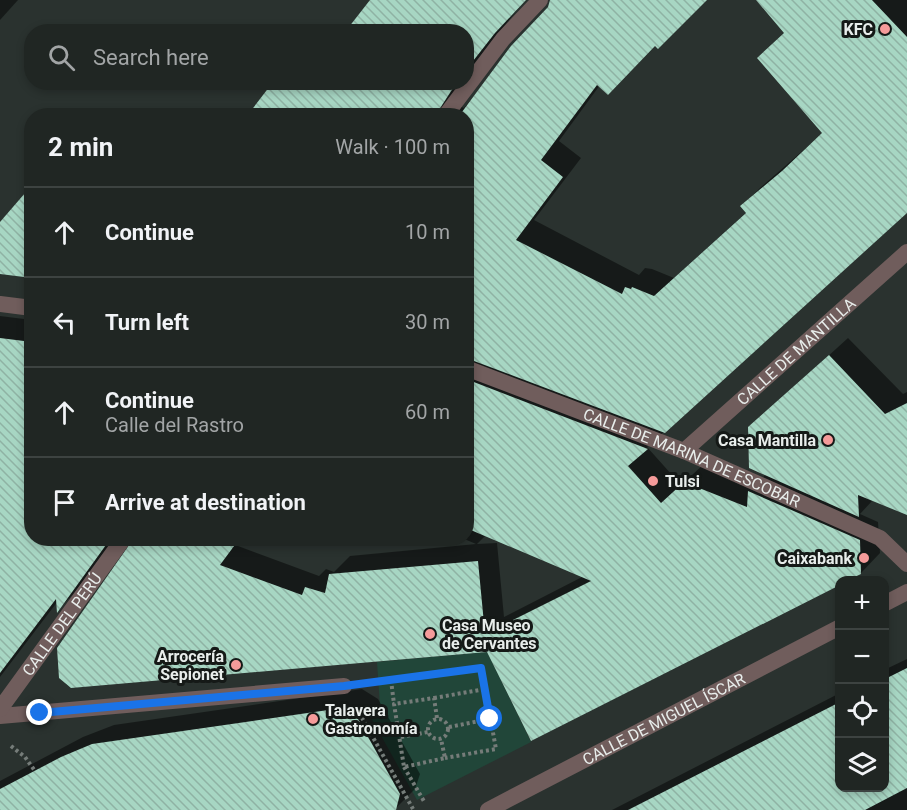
<!DOCTYPE html>
<html lang="en">
<head>
<meta charset="utf-8">
<style>
	:root { --surface:#202623; --page:#2d3230; --text:#f1f3f6; --muted:#a2a5a6; --line:#3d4341 }
	body { margin:0; font-family:Roboto,sans-serif; background:var(--page); color:var(--text) }
	.controls { position:absolute; right:18px; bottom:18px; display:grid; overflow:hidden; border-radius:12px; box-shadow:0 3px 9px #0003 }
	.controls button { width:54px; height:54px; display:grid; place-items:center; padding:0; border:0; border-bottom:2px solid var(--line); background:var(--surface); color:var(--text); font:30px sans-serif }
	.stop { position:absolute; width:18px; height:18px; margin:-14px; border:4px solid #1a73e8; border-radius:50%; background:#fff }
	.stop.end { background:#1a73e8; border-color:#fff; box-shadow:0 2px 6px #0008 }
	.list { margin:0; padding:0; list-style:none }
	h2 { display:flex; justify-content:space-between; align-items:center; height:78px; margin:0; padding:0 24px; font-size:26px }
	h2 small { font-size:20px; font-weight:400; color:var(--muted) }
	.list li { display:grid; grid-template-columns:39px 1fr auto; gap:18px; align-items:center; box-sizing:border-box; height:90px; padding:0 24px; border-top:2px solid var(--line) }
	.list b { display:block; font-size:22px; white-space:nowrap }
	.list p { margin:0; font-size:20px; white-space:nowrap; color:var(--muted) }
	.list em { font-size:20px; font-style:normal; color:var(--muted) }
	.icon { flex:none; width:33px; height:33px; fill:none; stroke:currentColor; stroke-width:2; stroke-linecap:round; stroke-linejoin:round }
	.map { position:relative; flex:none; width:907px; height:810px; overflow:hidden }
	.search { position:absolute; background:var(--surface); box-shadow:0 3px 9px #0003; left:24px; top:24px; width:450px; height:66px; display:flex; align-items:center; gap:15px; box-sizing:border-box; padding:0 21px; border-radius:24px; color:var(--muted); font-size:22px }
	.panel { position:absolute; background:var(--surface); box-shadow:0 3px 9px #0003; left:24px; top:108px; width:450px; height:438px; border-radius:24px }
	.map>svg:first-child { display:block }
	.green { fill:#214639 }
	.shadow { fill:#0007; fill-rule:evenodd }
	.building { fill:url(#building-back-hatch) }
	.lines { fill:none; stroke-linecap:round; stroke-linejoin:round }
	.path { stroke:#757c79; stroke-width:4; stroke-dasharray:3 3; stroke-linecap:butt }
	.pedestrian { stroke:#705d5c; stroke-width:16 }
	.minor { stroke:#705d5c; stroke-width:16 }
	.tertiary { stroke:#705d5c; stroke-width:16 }
	.route { stroke:#1a73e8; stroke-width:8 }
	.poi-dot { fill:#f59b9a; stroke:#151917; stroke-width:2 }
	.labels { text-anchor:middle; stroke-width:6; stroke-linejoin:round; paint-order:stroke }
	.poi-label { font-size:16px; font-weight:bold; fill:#e8edeb; stroke:#151917; text-anchor:end }
	.street-label { font-size:16px; fill:#e8edeb; stroke:#151917 }
</style>
</head>
<body>
<div class="map">
<svg width="907" height="810" viewBox="0 0 907 810">
	<defs>
		<pattern id="building-back-hatch" width="6" height="6" patternUnits="userSpaceOnUse" patternTransform="scale(1.5)"><rect width="6" height="6" fill="#a7d6c3"/><path d="M-1 5l2 2M0 0l6 6M5-1l2 2" fill="none" stroke="#8fb2a4"/></pattern>
	</defs>
	<rect width="100%" height="100%" fill="#2a322f"/>
	<path class="green" d="M487,652L531,742L417,800L365,707L380,706L377,662Z"/>
	<g class="shadow">
		<path d="M0,0H18L0,20Z"/>
		<path d="M372,0H525L466,74V32Z"/>
		<path d="M551,0H705L655,45L600,85L559,141L581,158L534,220L639,275L645,268L652,269L674,278L747,212L742,206L761,187L823,133L786,32L758,0H907V211L647,447L681,485L704,464L756,485L766,474L749,428L848,338L903,394L907,392V513L873,500L860,514L878,522L880,553L861,573L845,580L487,650L71,687L67,685L60,678L134,538H243L238,546L319,576L326,569L334,572L350,556L476,544L462,538H466V116H249L275,82H460L457,105L464,108L549,8ZM486,535L584,576L504,617L497,543L477,544Z"/>
		<path d="M0,316L32,320V538H114L75,592L58,610V601L0,677Z"/>
		<path d="M907,659V810H612L840,693V788H884V670Z"/>
		<path d="M362,689L378,699L420,774L415,789L394,810H0V781L83,737L114,725Z"/>
	</g>
	<g class="building">
		<path d="M370,0H526L495,33L466,70V32H345Z"/>
		<path d="M550,0H707L658,49L655,46L608,95L597,85L541,160L563,177L516,240L622,294L625,287L631,289L632,287L654,296L746,213L740,206L782,171L822,133L757,58L784,33L756,0H872L907,37V213L665,433L466,358V116H459L511,46L548,7Z"/>
		<path d="M273,82H457L435,116H247Z"/>
		<path d="M32,185V278L0,274V222Z"/>
		<path d="M0,338L32,342V538H111L57,613L56,599L0,673Z"/>
		<path d="M829,355L885,414L907,403V515L858,495L859,517L749,468L748,427Z"/>
		<path d="M466,379L648,449L628,466L661,503L684,482L747,507L748,491L860,540L861,574L848,580H840V585L531,741L487,652L71,688L59,678L57,648L134,538H240L220,565L302,595L305,587L325,593L329,574L478,561L485,634L591,581L466,528Z"/>
		<path d="M907,668V788L865,810H628L840,702V788H885V679Z"/>
		<path d="M342,708L358,719L400,794L396,810H0V789L61,757L92,744Z"/>
	</g>
	<g class="lines">
		<g class="path">
			<path d="M391,680L394,704"/>
			<path d="M370,683L481,668L485,689"/>
			<path d="M434,698L485,689L496,749L445,758"/>
			<path d="M356,707L413,809"/>
			<path d="M437,718L434,698L394,704L404,767L445,758L441,739"/>
			<circle cx="438" cy="729" r="10"/>
			<path d="M449,727L490,719"/>
			<path d="M401,737L428,732"/>
			<path d="M11,746L25,757L35,771"/>
			<path d="M404,767L425,803"/>
		</g>
		<path class="pedestrian" d="M0,716L344,686"/>
		<g class="minor">
			<path d="M445,116L503,39L540,0"/>
			<path d="M0,304L32,308"/>
			<path id="s1" d="M466,368L684,451L880,538L907,564"/>
			<path id="s2" d="M684,451L907,252"/>
			<path id="s3" d="M0,709L124,538"/>
		</g>
		<g class="tertiary">
			<path d="M884,604L907,592"/>
			<path id="s4" d="M488,810L840,627"/>
		</g>
	</g>
	<g class="lines">
		<path class="route" d="M40,713L344,686L481,668L490,719"/>
	</g>
	<g class="poi-dot">
		<circle cx="885" cy="29" r="6"/>
		<circle cx="828" cy="440" r="6"/>
		<circle cx="653" cy="481" r="6"/>
		<circle cx="864" cy="558" r="6"/>
		<circle cx="430" cy="634" r="6"/>
		<circle cx="236" cy="665" r="6"/>
		<circle cx="313" cy="719" r="6"/>
	</g>
	<g class="labels">
		<g class="poi-label">
			<text x="873" y="35">KFC</text>
			<text x="816" y="446">Casa Mantilla</text>
			<text x="665" y="487" text-anchor="start">Tulsi</text>
			<text x="852" y="564">Caixabank</text>
			<text x="442" y="631" text-anchor="start">Casa Museo<tspan x="442" dy="18">de Cervantes</tspan></text>
			<text x="224" y="662">Arrocería<tspan x="224" dy="18">Sepionet</tspan></text>
			<text x="325" y="716" text-anchor="start">Talavera<tspan x="325" dy="18">Gastronomía</tspan></text>
		</g>
		<g class="street-label">
			<text dy="6" stroke="none"><textPath href="#s2" startOffset="150">CALLE DE MANTILLA</textPath></text>
			<text dy="6" stroke="none"><textPath href="#s1" startOffset="243">CALLE DE MARINA DE ESCOBAR</textPath></text>
			<text dy="6" stroke="none"><textPath href="#s3" startOffset="105">CALLE DEL PERÚ</textPath></text>
			<text dy="6" stroke="none"><textPath href="#s4" startOffset="198">CALLE DE MIGUEL ÍSCAR</textPath></text>
		</g>
	</g>
</svg>
<div class="controls">
<button>+</button>
<button>−</button>
<button><svg class="icon" aria-label="locate" viewBox="0 0 24 24"><circle cx="12" cy="12" r="6"/><path d="M12 2v4M12 18v4M2 12h4M18 12h4"/></svg></button>
<button><svg class="icon" aria-label="layers" viewBox="0 0 24 24"><path d="M12 4l9 5-9 5-9-5zM3 14l9 5 9-5"/></svg></button>
</div>
<div class="stop" style="left:490px;top:719px"></div>
<div class="stop end" style="left:40px;top:713px"></div>
<div class="search"><svg class="icon" aria-label="search" viewBox="0 0 24 24"><circle cx="10" cy="10" r="6"/><path d="M15 15l6 6"/></svg>Search here</div>
<section class="panel">
<h2>2 min<small>Walk · 100 m</small></h2>
<ul class="list">
<li><svg class="icon" aria-label="ahead" viewBox="0 0 24 24"><path d="M12 20V5M6 11l6-6 6 6"/></svg><div><b>Continue</b></div><em>10 m</em></li>
<li><svg class="icon" aria-label="left" viewBox="0 0 24 24"><path d="M17 20v-9H6M10 6l-5 5 5 5"/></svg><div><b>Turn left</b></div><em>30 m</em></li>
<li><svg class="icon" aria-label="ahead" viewBox="0 0 24 24"><path d="M12 20V5M6 11l6-6 6 6"/></svg><div><b>Continue</b><p>Calle del Rastro</p></div><em>60 m</em></li>
<li><svg class="icon" aria-label="arrive" viewBox="0 0 24 24"><path d="M6 21V4h12l-3 4 3 4H6"/></svg><div><b>Arrive at destination</b></div></li>
</ul>
</section>
</div>
</body>
</html>
